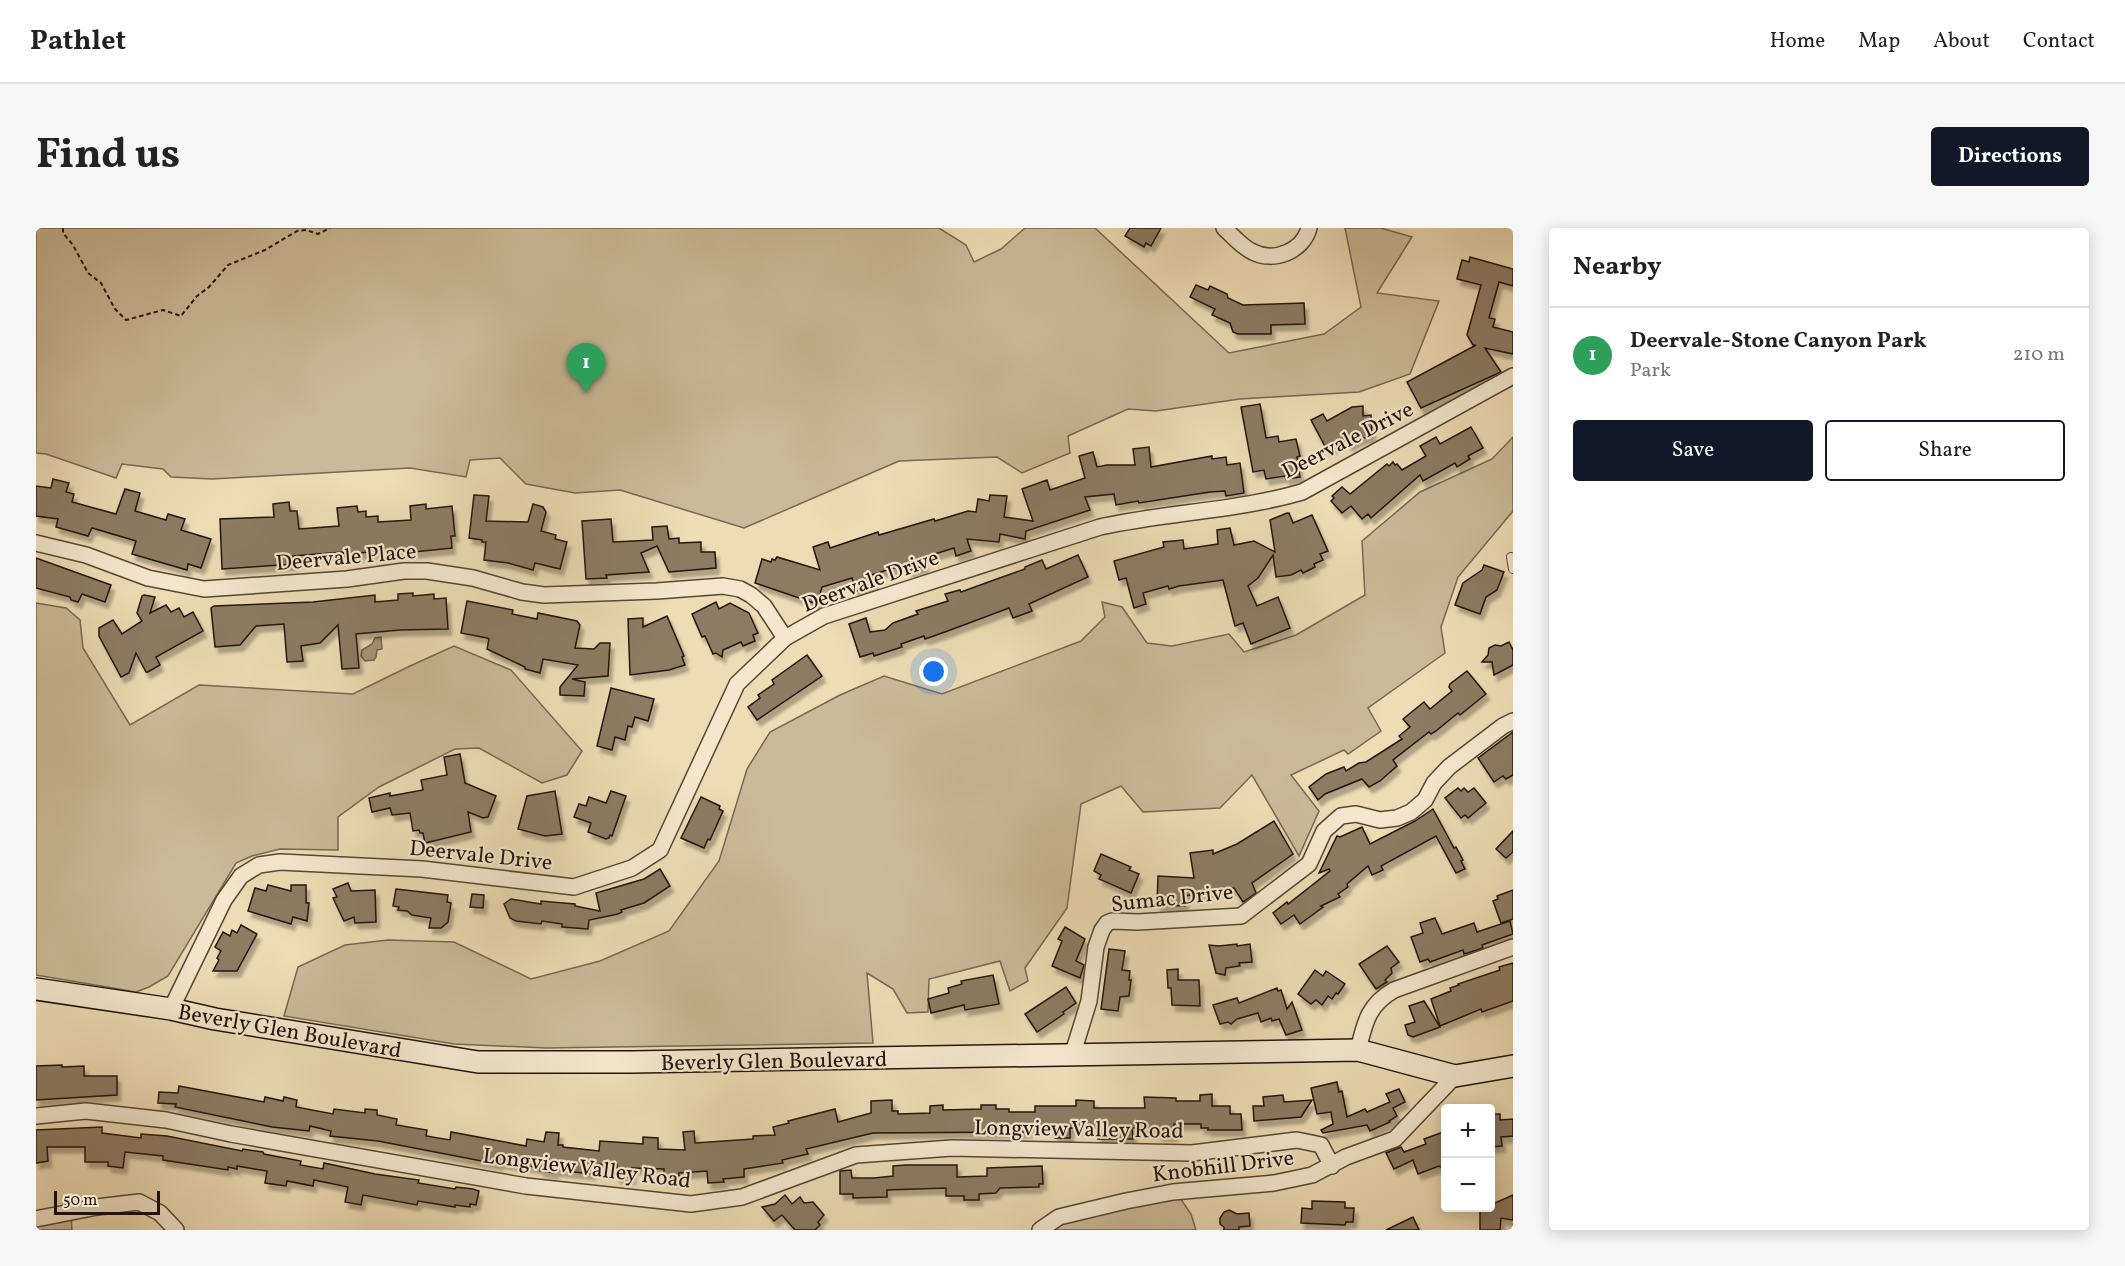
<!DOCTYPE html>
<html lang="en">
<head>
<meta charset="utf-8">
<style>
	:root { --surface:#fff; --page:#f6f6f6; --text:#222; --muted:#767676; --line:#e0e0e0; --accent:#111827 }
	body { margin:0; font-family:Vollkorn,serif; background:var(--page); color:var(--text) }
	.controls { position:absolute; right:18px; bottom:18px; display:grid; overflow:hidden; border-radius:6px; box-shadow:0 3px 15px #0003 }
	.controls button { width:54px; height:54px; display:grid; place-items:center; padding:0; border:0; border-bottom:2px solid var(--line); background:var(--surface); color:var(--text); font:30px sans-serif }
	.scale { position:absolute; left:18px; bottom:15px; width:106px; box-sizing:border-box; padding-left:6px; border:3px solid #23140d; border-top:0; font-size:16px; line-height:21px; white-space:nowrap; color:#23140d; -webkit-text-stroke:4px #f3e8ce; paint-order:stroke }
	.you { position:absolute; left:898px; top:444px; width:21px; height:21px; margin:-15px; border:4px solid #fff; border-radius:50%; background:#1a73e8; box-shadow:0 0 0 9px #1a73e833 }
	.badge { display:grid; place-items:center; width:39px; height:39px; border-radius:50%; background:var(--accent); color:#fff; font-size:20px; font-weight:700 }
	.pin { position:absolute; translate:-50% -50px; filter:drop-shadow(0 2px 3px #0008) }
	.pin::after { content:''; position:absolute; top:32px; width:21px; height:18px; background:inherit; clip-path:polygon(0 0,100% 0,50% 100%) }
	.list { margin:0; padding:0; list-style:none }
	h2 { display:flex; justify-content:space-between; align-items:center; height:78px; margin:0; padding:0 24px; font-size:26px }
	h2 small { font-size:20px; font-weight:400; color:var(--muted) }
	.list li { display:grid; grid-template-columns:39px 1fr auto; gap:18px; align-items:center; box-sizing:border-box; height:96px; padding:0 24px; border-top:2px solid var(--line) }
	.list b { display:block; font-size:22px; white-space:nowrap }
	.list p { margin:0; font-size:20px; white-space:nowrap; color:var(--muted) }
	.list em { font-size:20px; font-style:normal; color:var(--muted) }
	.actions { display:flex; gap:12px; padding:18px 24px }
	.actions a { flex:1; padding:14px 0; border:2px solid var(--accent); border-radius:6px; text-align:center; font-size:21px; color:var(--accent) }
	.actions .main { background:var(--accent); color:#fff }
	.map { position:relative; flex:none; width:1477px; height:1002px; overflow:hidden; border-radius:6px }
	header { display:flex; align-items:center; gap:36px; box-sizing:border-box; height:84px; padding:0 30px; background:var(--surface); border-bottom:2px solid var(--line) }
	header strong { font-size:28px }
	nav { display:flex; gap:33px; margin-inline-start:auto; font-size:21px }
	.intro { display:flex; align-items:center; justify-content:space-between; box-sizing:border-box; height:144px; padding:0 36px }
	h1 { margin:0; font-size:42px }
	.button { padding:15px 27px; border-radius:6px; background:var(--accent); color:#fff; font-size:21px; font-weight:700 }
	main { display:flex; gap:36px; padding:0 36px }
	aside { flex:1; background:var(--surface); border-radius:6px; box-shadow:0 3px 15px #0003 }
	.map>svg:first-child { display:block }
	.green { fill:#cbba98; stroke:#776752; stroke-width:1.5 }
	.water { fill:#a8987b; stroke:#73634f; stroke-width:1.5 }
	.building { fill:#8c7c64; stroke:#23140d; stroke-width:1.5; filter:url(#shadow) }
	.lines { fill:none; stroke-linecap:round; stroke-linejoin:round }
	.lane-casing { stroke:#564637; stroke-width:10 }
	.street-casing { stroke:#564637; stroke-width:18 }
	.secondary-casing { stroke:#23140d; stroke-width:24 }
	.path { stroke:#23140d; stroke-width:2; stroke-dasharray:4.5 3; stroke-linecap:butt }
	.lane { stroke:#f3e8ce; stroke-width:8 }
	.street { stroke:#f3e8ce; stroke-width:15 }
	.secondary { stroke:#f3e8ce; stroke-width:21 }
	.labels { text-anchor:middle; stroke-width:4.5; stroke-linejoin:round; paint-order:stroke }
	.street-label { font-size:22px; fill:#23140d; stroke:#f3e8ce }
</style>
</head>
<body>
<header>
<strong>Pathlet</strong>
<nav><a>Home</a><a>Map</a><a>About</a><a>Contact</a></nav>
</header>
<div class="intro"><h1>Find us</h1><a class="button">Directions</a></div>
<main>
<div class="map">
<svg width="1477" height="1002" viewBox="0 0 1477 1002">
	<defs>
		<filter id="shadow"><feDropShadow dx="3.5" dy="6" stdDeviation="1.5" flood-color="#0004"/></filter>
	</defs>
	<rect width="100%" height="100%" fill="#eddcb4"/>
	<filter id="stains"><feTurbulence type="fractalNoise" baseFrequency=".00333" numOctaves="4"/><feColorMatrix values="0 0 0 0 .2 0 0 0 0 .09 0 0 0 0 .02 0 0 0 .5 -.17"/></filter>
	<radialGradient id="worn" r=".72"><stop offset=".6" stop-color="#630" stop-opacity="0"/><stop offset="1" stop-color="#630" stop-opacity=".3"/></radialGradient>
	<g class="green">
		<path d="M0,0H903L930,17L938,34L965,21L989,0H1059L1193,125L1288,106L1325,79L1309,0H1345L1376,9L1341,65L1403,73L1374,146L1323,164L1204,171L1120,183L1092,181L1032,208L1034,225L986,245L961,229L863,233L708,300L584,262L539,265L490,256L464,230L434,232L430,249L374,240L176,251L135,249L127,241L86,236L80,250L10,226L0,225Z"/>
		<path d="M1477,209V283L1422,349L1405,399L1409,425L1332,480L1345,503L1312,526L1308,522L1255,547L1283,583L1263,628L1216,547L1184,580L1107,584L1085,558L1045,576L1031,680L989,740L992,753L974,763L964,733L893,751L892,784L871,785L857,761L831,745L837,815L510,820L418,816L248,788L262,739L309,717L352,712L418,714L495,751L564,733L633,703L683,633L711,541L734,504L804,467L848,448L906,466L1045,413L1069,389L1066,374L1086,379L1111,415L1136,418L1193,406L1208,424L1260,407L1329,367L1326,313L1384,264L1456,231Z"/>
		<path d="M0,375L30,380L44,392L47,420L94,497L163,457L317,466L374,438L418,418L475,442L546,523L531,547L506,555L443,520L419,521L343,559L302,589V622L244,621L216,628L200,635L132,748L113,759L100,764L0,747Z"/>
		<path d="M1142,967L1155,986L1160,1002H1012L1024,992Z"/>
		<path d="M35,988L36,1002H0V994Z"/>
	</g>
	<path class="water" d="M345,409L346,421L341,422L340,429L338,432L329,433L325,428L326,422L336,416L339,410Z"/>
	<g class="building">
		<path d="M1094,0H1125L1115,18L1110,15L1108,19L1089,8Z"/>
		<path d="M1434,29L1477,41V58L1463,54L1453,90L1459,91L1457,99L1477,104V126L1449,120L1465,144L1385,180L1371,154L1440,117H1437L1431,107L1445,57L1421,51L1426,32L1433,34Z"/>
		<path d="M1160,57L1172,62L1174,58L1191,66L1192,70L1207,77L1268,75L1269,96L1235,97V106H1202L1197,104L1194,95L1176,87L1179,81L1154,69Z"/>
		<path d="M1224,176L1230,210L1242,208L1243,214L1260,211L1264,228L1261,229L1264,249L1250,251L1249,248L1230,251L1228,242L1217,244L1205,179Z"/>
		<path d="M1327,178V188L1335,187L1336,209L1326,210L1313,217L1310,212L1291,222L1275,192L1287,186L1291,193L1316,179Z"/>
		<path d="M1435,199L1447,220L1432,228L1434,231L1421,239L1419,235L1387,253L1384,247L1335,290L1332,286L1326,291L1315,278L1306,285L1295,273L1298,270L1296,268L1306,259L1314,266L1351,236L1353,238L1357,234L1359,237L1361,236L1366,242L1390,228L1384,218L1400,209L1404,216Z"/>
		<path d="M1113,219L1115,239L1176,228V231L1190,229L1191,237L1204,235L1208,265L1190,268L1189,263L1174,264L1103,275L1102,273L1080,277L1078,266L1049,269L1054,282L990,303L989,311L964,306L963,314L931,311L935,323L920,328L918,320L886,330L889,338L873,343L871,336L835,347L839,357L820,363L816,350L786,359L781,376L719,355L726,331L735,334L736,331L739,332L741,329L784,342L777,319L792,314L794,320L842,304L843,307L898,291L899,293L932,283L940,284L942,271L953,273L954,267L971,268L968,289L997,293L986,261L1011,252L1014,262L1049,250L1043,228L1057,224L1061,239L1071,237H1099L1097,221Z"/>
		<path d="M17,251L33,255L30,264L38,266L36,274L80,286L89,261L104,265L99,283L130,292L132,286L149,291L145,302L175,311L165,340L152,336L151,342L96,326L100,313L56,300L52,308L20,299L22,291L0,288V258L15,260Z"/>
		<path d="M438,267L453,268L450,293L492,294L497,276L507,279L510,284L505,303L520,307L519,311L531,314L524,341L499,335L497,342L472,335L448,332L450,314H446V312L433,310Z"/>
		<path d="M253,274L254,283H261L263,301L303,298L301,280L321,278L322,284L330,283V289L342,288V294L375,292L374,278L390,276V281L416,278L419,308H415L416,320L378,324V320L323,325V328L308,329L307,324L257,328L258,336L186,341L184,291L238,289L237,276Z"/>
		<path d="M1251,285H1253L1257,295L1276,287L1292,323L1284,326L1287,332L1278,336L1279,339L1267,345L1265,342L1255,347L1240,349L1237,327L1222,350L1212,358L1221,378L1242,369L1254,400L1215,416L1207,395L1199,398L1187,352L1143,358L1133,361L1132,358L1107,365L1110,376L1098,380L1090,350L1083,352L1078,333L1128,319L1127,314L1147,312L1148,321L1182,316L1181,302L1194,300L1198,317L1218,313L1239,324L1234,292Z"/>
		<path d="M575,291L577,314L617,312L616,299L631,298L633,311L643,310V315L665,314V324H679L680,340L633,344L621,318L605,325L613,344L570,347L571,350L550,351L546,293Z"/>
		<path d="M1042,327L1052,349L993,376L996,383L977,390L973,380L909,404L889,411L888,408L865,416L866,419L838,428L837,425L824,429L813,396L830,390L834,404L849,402L857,395L882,386L880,383L912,373L909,366L924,362L925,364L958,352L989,341V339L1006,332L1010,341Z"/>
		<path d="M0,330L75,357L69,374L46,366L42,374L35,372L34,369L0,360Z"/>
		<path d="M1448,337L1468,344L1461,362L1450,369L1444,386L1419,377L1427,355L1446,342Z"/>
		<path d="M377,365V368L398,366V371L410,370L412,401L364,402L320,406L323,440L306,441L302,397L284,415L265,418L267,433L251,434L248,396L220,398L204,417L179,419L175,380L178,378L277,374L339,367V374L362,372V366Z"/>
		<path d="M108,367L119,369L114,385L130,377L135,384L143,380L148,389L157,384L167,403L120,429L124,437L112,444H110L100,425L93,445L85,449L63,408V400L77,392L86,406L106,393L101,385L106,368Z"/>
		<path d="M431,373L477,382L476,386L501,391L502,385L541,393L544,397L539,420L558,421L564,415H574L572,448L536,451L549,454L548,468L524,467V459L542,437L507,431L504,445L489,441V439L451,421L453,411L451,410L425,405Z"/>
		<path d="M680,374L683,381L694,375L713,385L722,405L717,407L719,413L707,418L705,414L687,422L686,429L680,425L677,426L669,408L666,409L656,386Z"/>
		<path d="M631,388L648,428L646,429L649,437L633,442L594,447L592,391L607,390V399Z"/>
		<path d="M1473,414L1477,422V437L1458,447L1456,434H1446L1452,427L1453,420L1459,417L1465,418Z"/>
		<path d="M771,427L786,448L721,492L712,479L724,470L722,467L738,456L736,452Z"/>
		<path d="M1431,443L1450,466L1424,487L1422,485L1400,503L1395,506L1393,504L1357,532L1361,538L1344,553L1333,559L1326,551L1289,566L1282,572L1273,559L1290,546L1308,539L1310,543L1323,535L1330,534L1366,511L1363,508L1374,499L1367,491L1388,474L1394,481L1416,463L1413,459L1414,456Z"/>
		<path d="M575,460L618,471L612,493L599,489L596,499L592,498L589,512L579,509L576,522L561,518Z"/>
		<path d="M1477,504V547L1470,551L1467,548L1458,554L1442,530Z"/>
		<path d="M424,526L429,555L460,568L452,589L447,590L432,584L435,604L389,615L387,605H384L383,602L377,603L374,585L356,587L354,580L336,584L333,570L354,565V568L387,562L385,552L411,547L408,529Z"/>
		<path d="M1422,560L1425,563L1428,560L1432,564L1438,560L1450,575L1432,590L1429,587L1425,590L1409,570Z"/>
		<path d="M519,563L526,606L509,608L482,601L491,568Z"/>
		<path d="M575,563L590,568L576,608L574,607L573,610L570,611L552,604L555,595L538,589L543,576L550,578L553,569L570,575Z"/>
		<path d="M665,569L684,578L683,581L687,583L674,612L672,611L668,620L645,610Z"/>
		<path d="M1397,581L1418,620L1420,619L1427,632L1425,633L1429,641L1420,645L1400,608L1345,638L1347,642L1336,647L1332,638L1311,656L1312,659L1302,666L1304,669L1285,678L1287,679L1264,696L1258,687L1245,696L1237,685L1251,674L1252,676L1294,643L1293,641L1283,645L1301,608L1304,609L1326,599L1334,616L1379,593Z"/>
		<path d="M1238,593L1257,626L1216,655L1220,665L1207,674L1198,660L1149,668V678L1121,677L1122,648L1158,650L1154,625L1177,622V626L1201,616Z"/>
		<path d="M1477,603V624L1470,630L1460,621Z"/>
		<path d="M1065,626L1095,639L1093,642L1103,646L1095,665L1063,651L1065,647L1058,643Z"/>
		<path d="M624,641L634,658L608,675L585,682L586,684L582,686L553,692L552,701L526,699V696L506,693L505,696L480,693L474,690L468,676L475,671L505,676V673L539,676V678L564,683L560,665L608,651Z"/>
		<path d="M312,655L315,663L339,662L340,694L319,695L318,689L308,693L297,670L301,669L297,661Z"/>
		<path d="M232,657L255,663V657H270V675H273L271,693L257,689L255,696L212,683L219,660L230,663Z"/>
		<path d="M360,661L412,667L411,674L415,675L412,694L405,700H393L395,690L376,687L371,683L362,682L363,679L357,678Z"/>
		<path d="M1477,662V691L1465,695L1457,673L1462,671L1461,668Z"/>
		<path d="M436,666L448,667L447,680L434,679Z"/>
		<path d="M1399,690L1406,706L1438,695L1441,704L1474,693L1477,706L1446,717L1447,720L1428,726L1427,722L1394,734L1392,731L1384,734L1375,709L1387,705L1384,695Z"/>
		<path d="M205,697L221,706L201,743H177L183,732L181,730L185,723L179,719L187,704L194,708L196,702L201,705Z"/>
		<path d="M1029,699L1049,711L1040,733L1048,737L1044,750L1016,738L1026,713L1022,711Z"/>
		<path d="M1201,716V718L1214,716L1216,734L1203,735L1204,738L1190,740L1189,747L1180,745L1173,717L1183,718Z"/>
		<path d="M1351,718L1363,734L1355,740L1356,745L1349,752L1351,754L1340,761L1323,736Z"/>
		<path d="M1073,721L1089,723L1086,742L1094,743L1093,752H1095L1093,768L1084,769L1082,783L1065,781Z"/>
		<path d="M1477,735V773L1446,784L1445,781L1404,798L1395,771L1415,763L1414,760L1423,757L1422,756L1464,742L1463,739Z"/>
		<path d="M1142,741V752H1163L1164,778L1136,777L1135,760H1132L1131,742Z"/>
		<path d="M1279,742L1287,748L1290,743L1309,756L1302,766L1300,765L1296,771L1292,768L1286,777L1280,772L1275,776L1262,766Z"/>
		<path d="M957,747L963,776L929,782L928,777L895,785L892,771L913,765L912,760L926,756L925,753Z"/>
		<path d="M1030,759L1040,775L1027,784L1028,786L1001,804L989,786Z"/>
		<path d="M1241,760L1242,763L1245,762L1251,781L1256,774L1266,802L1250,807L1243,791L1236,793L1235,790L1225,794L1222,785L1201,791L1195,796L1192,794L1184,796L1177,777L1201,770L1203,775Z"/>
		<path d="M1388,773L1404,799L1377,809L1372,807L1369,797L1379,794L1373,778Z"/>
		<path d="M26,837V839L48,838V848H81V867L0,872V838Z"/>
		<path d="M1301,854L1303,864L1306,863L1311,889L1329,881L1331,884L1354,874L1350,866L1363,861L1369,874L1357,880L1361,888L1353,893L1354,894L1334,903L1331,897L1287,905L1285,902L1297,896L1295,884L1281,886L1275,860Z"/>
		<path d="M143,858L228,874L229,869L247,873L248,869L261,872L260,879L297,886L298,881L329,885V881L341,882V887L361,891L360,897L391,902L390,908L414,912L415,904L490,918L491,911L508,914L510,904L523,905L522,917H527V919L563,923L564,913L607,916V909L622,910V921L649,922L647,904L658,903L659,915L717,911V908L739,907L737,899L753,895L752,893L799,881L802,894L835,885V873L856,872V883H862V886L894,885V878L907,877V882L945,881V877H960V881H973V884H999V878H1040V872L1058,873V880H1109L1108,869L1140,870V873H1164V867L1176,866V878H1194V886H1205L1206,902H1172V900H1165V896H1138V907H1123V899L1096,900L1097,911H1062V900H1034V910H1019V900L992,901V904L837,905L770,921L772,926L746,932L747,935L708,941V949L687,951L688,954L672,955L671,943L643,945V953L628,952V941L596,940V950L580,949L581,937L557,936L556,946L519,942L518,945L504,943L505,940L463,934V936L451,934L342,913L294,908L295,903L274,898L273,903L236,899L139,879L140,876L122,875L123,864L142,865Z"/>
		<path d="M1247,867L1248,874L1276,872L1265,889L1218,893L1217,878H1228L1227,869Z"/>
		<path d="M1455,886H1464V892L1477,891V908L1465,909L1466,918L1455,919Z"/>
		<path d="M66,899V905L105,910V906L131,908L206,923L207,921L227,924L228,926L265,933L264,937L287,941L288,935L339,946L383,952L382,955L419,961L420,959L437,961L443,963L440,977L434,976V979L419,977V979L382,973L381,977L327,967L325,977L309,974L312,959L278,952L277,958L251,953L250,958L229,955L231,943L201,938V941L192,939V942L127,932V928L89,924L87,940L72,938V934H49V919H11L12,933L0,935V902Z"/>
		<path d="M1410,903V941L1403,938L1382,946L1377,932L1358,941L1350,925L1365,919L1368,924L1390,916L1388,911Z"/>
		<path d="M870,937H921V949L951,948V940L1006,938L1007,956H1003V959L964,960L960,965L943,966V972H928V968H910V960L851,962V969L817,970V966H804V943L815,942L816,950H838L857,948V938Z"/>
		<path d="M749,967L756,976L764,969L768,975L777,974L788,987L782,994L784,997L779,1002H759L746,987L738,993L726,979L739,976Z"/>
		<path d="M1477,967V992L1465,990L1464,1002H1444V980H1455V974L1459,975Z"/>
		<path d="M1276,973L1309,974V980H1318L1317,994H1310L1309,997L1265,995L1266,980L1276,981Z"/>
		<path d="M1193,982L1201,986L1213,985L1214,998L1203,999V1002H1188V999L1184,996V990L1188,984Z"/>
		<path d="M1377,989L1383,1002H1350Z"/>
	</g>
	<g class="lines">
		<defs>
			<path id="lane" d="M1475,329L1477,341"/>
			<g id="street">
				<path d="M1188,0C1197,8 1206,19 1217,24C1238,35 1267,23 1273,0"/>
				<path d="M0,315L50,327L112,350L168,361L311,351L368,343H391L437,350L486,364L508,367L621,363L687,358L704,361L715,367L728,378L749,410"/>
				<path d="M135,781L188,672L205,648L223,637L244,634L386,641L538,659L596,640L624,622L701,456L749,410L788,388L1064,299C1131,284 1201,283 1266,264L1477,148"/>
				<path d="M1322,822C1329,794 1332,777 1358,762L1477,719"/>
				<path d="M1036,828L1053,773L1060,719L1066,702L1071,695L1076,693L1102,694L1205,688L1273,636L1288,603L1305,588L1320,586L1344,592L1361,590L1375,584L1389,572L1398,555L1413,539L1467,498L1477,493"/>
				<path d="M0,888L50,883L130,892L195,906L490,958L655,976L706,969L820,927L916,920L1156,925L1261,912L1285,917L1296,938"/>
				<path d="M0,991L61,979L103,974L124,985L140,1002"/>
				<path d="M1004,1002L1023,989L1090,973L1137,964L1238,955L1276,947L1310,929L1359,911L1419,848"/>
			</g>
			<path id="secondary" d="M0,761L135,781L179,791L442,834H596L1322,822L1419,848L1477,838"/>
		</defs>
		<use href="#lane" class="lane-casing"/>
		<use href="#street" class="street-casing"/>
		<use href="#secondary" class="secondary-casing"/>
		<path class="path" d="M27,0V5L37,17L52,45L65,55L79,81L90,92L127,82L145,88L161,68L173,59L192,37L229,22L261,3L270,2L282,6L294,0"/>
		<use href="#lane" class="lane"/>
		<use href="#street" class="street"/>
		<use href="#secondary" class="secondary"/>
	</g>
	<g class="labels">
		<g class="street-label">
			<text transform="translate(1311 211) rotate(-27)" y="8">Deervale Drive</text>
			<text transform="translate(310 328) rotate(-5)" y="8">Deervale Place</text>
			<text transform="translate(834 352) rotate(-20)" y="8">Deervale Drive</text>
			<text transform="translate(445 626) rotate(6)" y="8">Deervale Drive</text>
			<text transform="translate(1136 669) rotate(-6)" y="8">Sumac Drive</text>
			<text transform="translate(254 802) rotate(10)" y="8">Beverly Glen Boulevard</text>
			<text transform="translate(738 832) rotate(-1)" y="8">Beverly Glen Boulevard</text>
			<text transform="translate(1043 900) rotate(1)" y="8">Longview Valley Road</text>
			<text transform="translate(1187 937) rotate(-7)" y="8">Knobhill Drive</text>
			<text transform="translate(551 939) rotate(7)" y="8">Longview Valley Road</text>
		</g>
	</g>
	<rect width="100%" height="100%" filter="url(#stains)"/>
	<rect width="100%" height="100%" fill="url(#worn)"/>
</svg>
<div class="controls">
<button>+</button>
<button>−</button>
</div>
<div class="scale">50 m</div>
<div class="you"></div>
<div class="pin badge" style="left:550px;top:165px;background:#2e9e5b">1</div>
</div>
<aside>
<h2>Nearby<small></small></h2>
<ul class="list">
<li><span class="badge" style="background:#2e9e5b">1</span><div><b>Deervale-Stone Canyon Park</b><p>Park</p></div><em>210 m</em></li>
</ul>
<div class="actions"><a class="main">Save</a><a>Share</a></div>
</aside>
</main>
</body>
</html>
